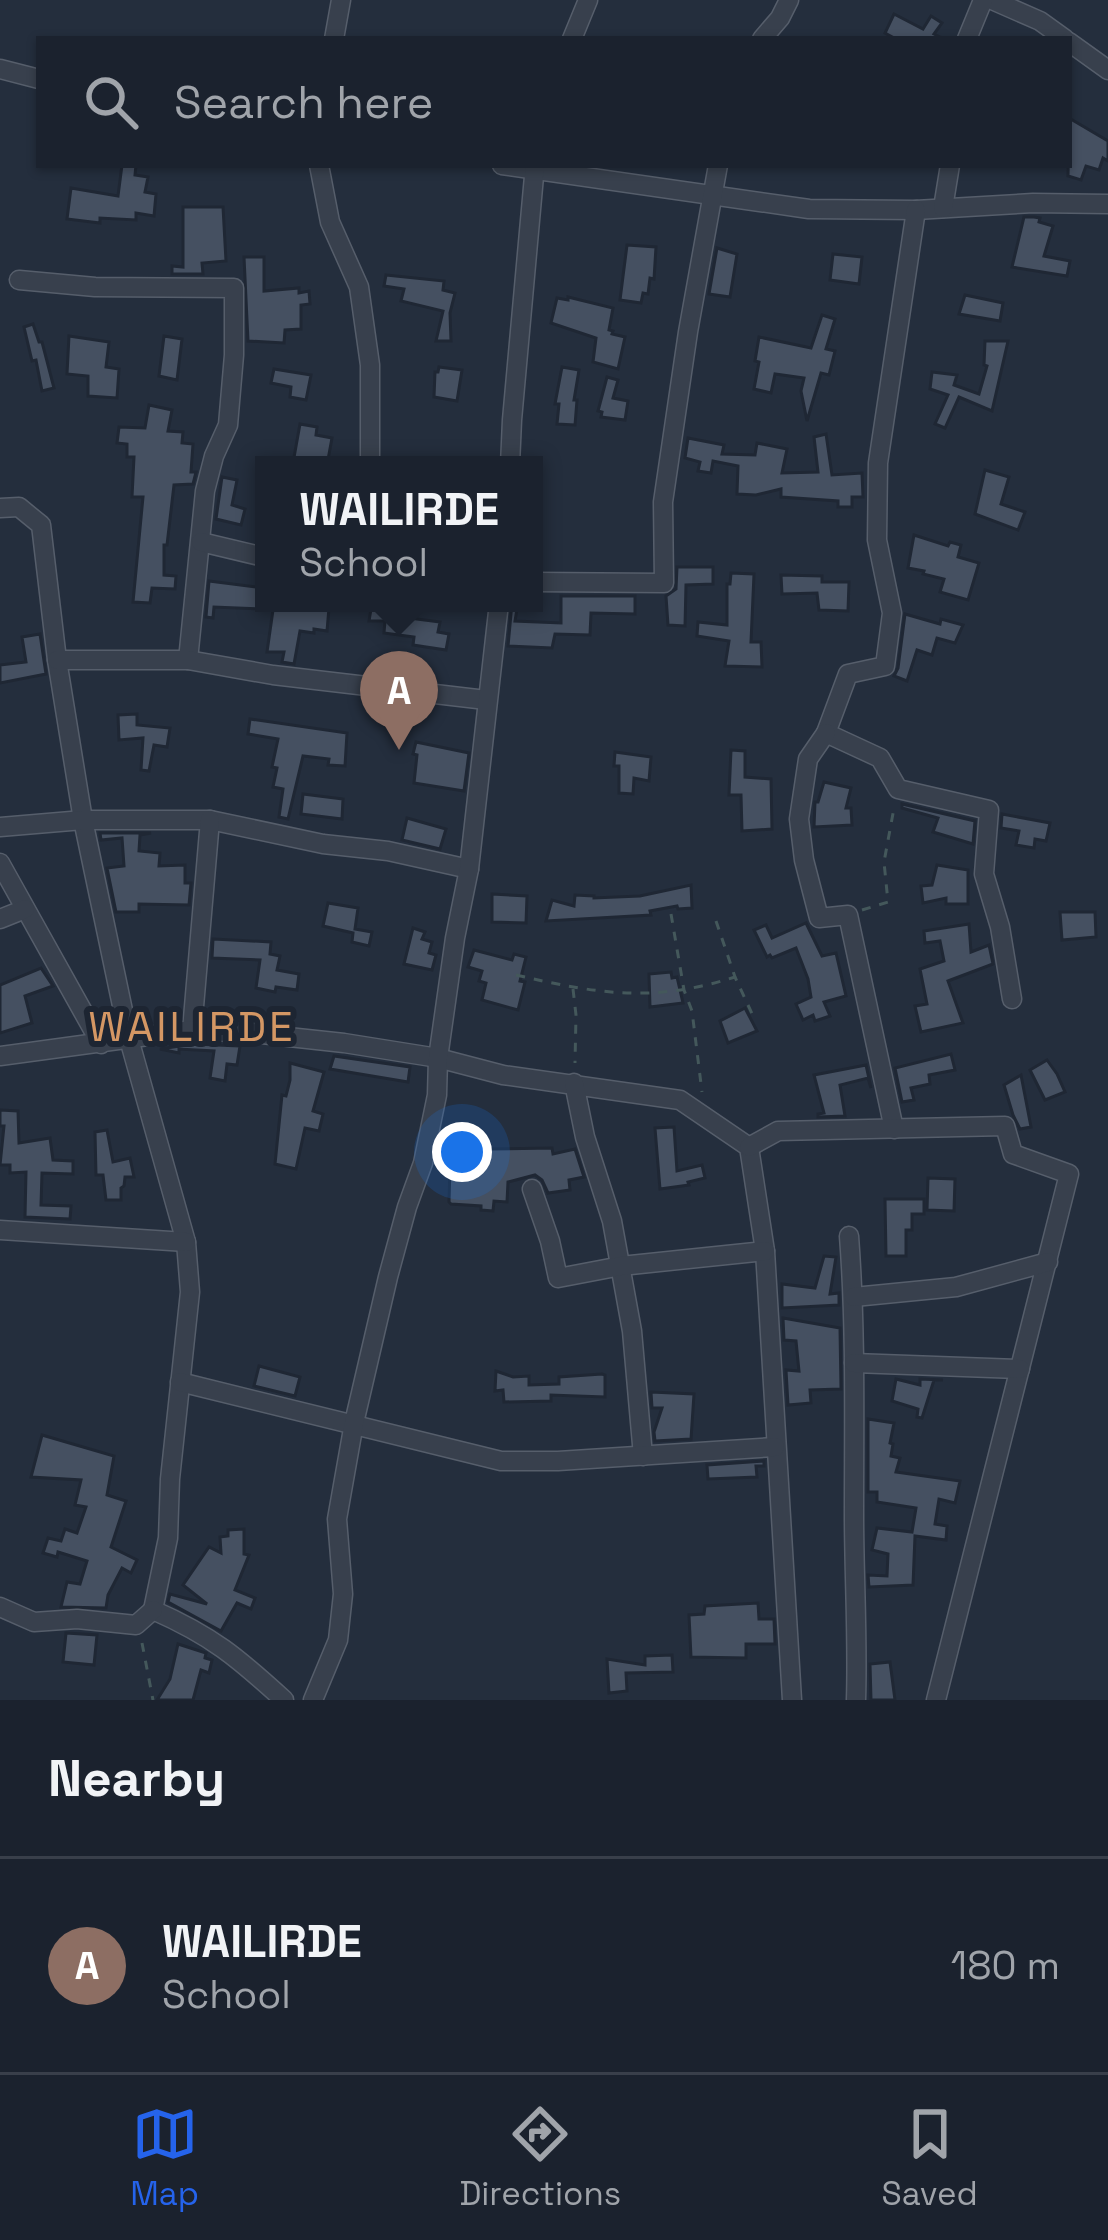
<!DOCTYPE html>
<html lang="en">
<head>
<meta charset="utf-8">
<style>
	:root { --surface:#1b222e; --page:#242a36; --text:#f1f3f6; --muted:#a0a4aa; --line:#393f4a; --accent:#2563eb }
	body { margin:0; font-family:"Space Grotesk",sans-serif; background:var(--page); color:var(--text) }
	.you { position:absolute; left:462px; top:1152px; width:42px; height:42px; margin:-30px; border:9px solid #fff; border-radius:50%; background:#1a73e8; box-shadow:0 0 0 18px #1a73e833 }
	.badge { display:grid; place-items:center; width:78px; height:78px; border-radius:50%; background:var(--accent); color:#fff; font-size:39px; font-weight:700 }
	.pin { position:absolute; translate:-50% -99px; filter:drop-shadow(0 3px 6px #0008) }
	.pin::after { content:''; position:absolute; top:63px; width:42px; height:36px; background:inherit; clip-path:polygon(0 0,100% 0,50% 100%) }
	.popup { position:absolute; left:255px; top:456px; width:288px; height:156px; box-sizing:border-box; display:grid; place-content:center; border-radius:0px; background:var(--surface); filter:drop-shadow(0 3px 9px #0005); font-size:39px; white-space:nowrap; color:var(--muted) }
	.popup b { font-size:45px; color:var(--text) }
	.popup::after { content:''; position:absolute; left:50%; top:100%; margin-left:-24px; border:24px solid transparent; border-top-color:var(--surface) }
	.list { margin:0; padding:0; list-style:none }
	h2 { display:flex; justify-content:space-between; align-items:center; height:156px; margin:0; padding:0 48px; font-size:51px }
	h2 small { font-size:39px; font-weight:400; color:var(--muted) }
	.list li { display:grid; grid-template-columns:78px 1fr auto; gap:36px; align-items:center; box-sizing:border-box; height:216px; padding:0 48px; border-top:3px solid var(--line) }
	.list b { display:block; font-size:45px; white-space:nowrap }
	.list p { margin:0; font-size:39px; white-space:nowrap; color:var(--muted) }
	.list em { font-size:39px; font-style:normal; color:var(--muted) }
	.icon { flex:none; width:66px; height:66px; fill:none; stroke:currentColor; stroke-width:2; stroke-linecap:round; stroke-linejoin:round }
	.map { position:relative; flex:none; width:1108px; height:1700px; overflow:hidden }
	.search { position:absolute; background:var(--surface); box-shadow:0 3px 9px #0004; left:36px; right:36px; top:36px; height:132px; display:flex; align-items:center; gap:30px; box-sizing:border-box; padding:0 42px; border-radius:0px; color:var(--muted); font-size:45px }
	.sheet { height:372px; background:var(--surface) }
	nav { display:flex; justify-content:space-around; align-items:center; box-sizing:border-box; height:168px; border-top:3px solid var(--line); background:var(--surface); font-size:33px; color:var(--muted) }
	nav a { display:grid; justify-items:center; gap:6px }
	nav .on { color:var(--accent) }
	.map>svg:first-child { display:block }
	.building { fill:#455061; stroke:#1f2734; stroke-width:3 }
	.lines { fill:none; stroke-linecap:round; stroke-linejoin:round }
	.minor-casing { stroke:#565e6b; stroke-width:21 }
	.path { stroke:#44585b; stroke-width:3; stroke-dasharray:9 9; stroke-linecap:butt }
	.minor { stroke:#38404d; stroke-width:18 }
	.labels { text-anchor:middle; stroke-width:12; stroke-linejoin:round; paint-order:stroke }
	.quarter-label { font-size:42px; letter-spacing:3px; fill:#d49764; stroke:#1d2532 }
</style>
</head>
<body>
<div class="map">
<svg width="1108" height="1700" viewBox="0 0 1108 1700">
	<rect width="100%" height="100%" fill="#242e3d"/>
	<g class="building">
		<path d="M894,14L923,29L931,16L942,23L934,34L944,39H896L885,33Z"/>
		<path d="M1069,118L1108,141V161L1103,158L1099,170L1086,166L1081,180L1068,176Z"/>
		<path d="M122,165H136L135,175L148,177L145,192L156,194L154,216L136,213V220L100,218V223L67,219L71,188L118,196Z"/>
		<path d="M183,207H223L226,261L202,263L203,274H172V266L183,267Z"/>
		<path d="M1024,217H1034L1040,218L1039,222L1053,226L1044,256L1070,261L1067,276L1012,267Z"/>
		<path d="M627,245L656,247L654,279L650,278L648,294L643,293L641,303L620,300Z"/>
		<path d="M717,248L737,254L730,297L709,294Z"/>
		<path d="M833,254L862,257L859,284L830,280Z"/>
		<path d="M244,257H264V291L299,288V293L309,291L310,304L301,305V329L285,330L284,343L248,341Z"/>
		<path d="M386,275L444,281L443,290L455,293L450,313L451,341H436L443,311L401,301L404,289L384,286Z"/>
		<path d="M965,295L1003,303L1000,321L959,314Z"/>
		<path d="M568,297L613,308L609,330L613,331L612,334L625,337L618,369L593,362L596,338L551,323L557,298L568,300Z"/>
		<path d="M822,315L835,319L826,349L835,351L829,375L821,373L807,421L801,391L804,378L775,374L771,393L754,389L759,362L755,361L759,337L811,348Z"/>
		<path d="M33,324L39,342H42L54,388L42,391L36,360L32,361L24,327Z"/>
		<path d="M69,336L109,342L106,367L119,369L117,398L88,396V376L67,374Z"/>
		<path d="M164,336L182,339L177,380L159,376Z"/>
		<path d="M985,341H1008L992,411L959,397L945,428L935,424L948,395L930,389L932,372L957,375L954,385L979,394L987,366L984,365Z"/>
		<path d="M439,367L462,370L457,401L434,397L435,372H438Z"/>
		<path d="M562,367L579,370L574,400H577L575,425L557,424L559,404H555Z"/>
		<path d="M274,369L311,375L306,400L290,397L291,387L271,383Z"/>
		<path d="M607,377L618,380L613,398L628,401L625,420L601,417L602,412L598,411Z"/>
		<path d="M149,405L172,410L168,431L183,432L182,443L193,444L191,472H196L193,484L174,485L167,545H164V575L176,576L175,589L152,588L150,603L133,602L143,497H132L134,457H127V444L117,443L119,427L145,428Z"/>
		<path d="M300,424L317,427L316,435L332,438L327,465L293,463Z"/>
		<path d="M826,434L832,475L862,473L863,497H852V507H838V501L781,497V489L756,495L737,494L738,466L713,461L711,473L698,471L700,462L685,458L688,438L724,445L722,454L755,455L757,443L787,449L782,473L818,472L814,437Z"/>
		<path d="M985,470L1009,477L1001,504L1025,512L1018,530L975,514Z"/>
		<path d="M222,477L237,480L232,505L245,509L241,525L216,519Z"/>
		<path d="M914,535L948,546L950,542L961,545L958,557L979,563L968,600L940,592L944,579L923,574L924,571L908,568Z"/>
		<path d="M677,567H713V584L686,585L685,626L668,625L666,596L676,589Z"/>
		<path d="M731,573L754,574L751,642H761L762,667L725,666L729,641L697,636L698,622L727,625V584H730Z"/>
		<path d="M781,575L822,576V582H849L848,611L819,610L817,593L782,594Z"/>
		<path d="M209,581L264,588V609L214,607L213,618L206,617Z"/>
		<path d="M561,596H635V614L591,613L590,635L555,634L552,648L508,646L512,603H518L515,621L561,623Z"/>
		<path d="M274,603L329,608L327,631L314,629V633L300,631L294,664L282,662L284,652H267Z"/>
		<path d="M372,603H389L386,615L440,622L438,632L449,634L446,650L413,645L414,637L384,633L385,621H369Z"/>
		<path d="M905,614L940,624L941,619L963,625L955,643L937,638L932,655L917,650L907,681L894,676L898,668Z"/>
		<path d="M40,634L46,674L0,683V665L26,662L22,637Z"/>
		<path d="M137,714V725L170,728L167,747L154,745L149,771L141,770L143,738L119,740L118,715Z"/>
		<path d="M250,719L347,733L345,766L328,765L329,759L303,756L288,819L279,817L283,789L273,787L277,768L272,767L278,739L248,734Z"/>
		<path d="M416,742L469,753L464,791L414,783L417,755L413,754Z"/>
		<path d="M731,750L745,751V777L771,779L772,829L742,831L741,795H729Z"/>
		<path d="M615,752L651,757L649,781L634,778L633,794L619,793V766H614Z"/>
		<path d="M824,782L851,788L846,808H851L852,825L814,827L815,802H818Z"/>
		<path d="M303,794L343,799L342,819L301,814Z"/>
		<path d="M902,804L975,821L973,844L933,832L938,818L902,808Z"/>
		<path d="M1002,814L1050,823L1046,841L1035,839L1034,848L1016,845L1019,831L1001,828Z"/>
		<path d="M407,818L446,829L440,849L402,840Z"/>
		<path d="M100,833H151L140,835L139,851L160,853L159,866L185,865V883H191L189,905L139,904V912H116L107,868L124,866L122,838L101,840Z"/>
		<path d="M937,865L968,870V904H946V898L923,903L921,886L932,885Z"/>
		<path d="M691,885L692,908L678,909L677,906L650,911L651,915L546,921L552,900L574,906L575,895L594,896V898L640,896Z"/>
		<path d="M492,894L527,896L526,923L492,922Z"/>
		<path d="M328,903L358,908L355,929L372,932L369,946L352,942L353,933L323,926Z"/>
		<path d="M1060,912H1095L1096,937L1062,940Z"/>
		<path d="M806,923L822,956L836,953L846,996L824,1002L830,1016L815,1021L813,1015L803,1020L796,1004L811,997L808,979L796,948L772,958L770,955L767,957L754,930L766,925L772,938Z"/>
		<path d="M969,924L971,952L989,945L993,964L948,981L963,1023L921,1032L915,1006L927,1004L920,969L944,961L940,941L925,943L924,931Z"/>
		<path d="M413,928L425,932L422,939L432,942L429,953L436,955L432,970L404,964Z"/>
		<path d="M213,939L271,942L270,954L280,956L277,970L299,974L297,990L276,987L275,992L256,988L260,960L212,958Z"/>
		<path d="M474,950L512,960L514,954L526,957L520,981L525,982L518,1010L482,1000L486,983L479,981L482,971L468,967Z"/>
		<path d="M41,968L53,986L25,996L32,1023L0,1033V985Z"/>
		<path d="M671,972L672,978L677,977L683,1003L650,1007L649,974Z"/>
		<path d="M745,1008L757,1031L728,1043L720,1021Z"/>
		<path d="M193,1044L240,1046L237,1065L227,1064L225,1081L210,1078L214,1051L179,1049V1053L160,1049Z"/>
		<path d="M951,1054L955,1070L929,1075L930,1084L911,1088L914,1100L902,1102L895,1068Z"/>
		<path d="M334,1056L410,1067L408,1082L330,1069Z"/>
		<path d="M1047,1060L1057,1074L1065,1092L1045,1100L1030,1070Z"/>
		<path d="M290,1063L324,1072L313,1111L323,1114L319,1131L305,1128L296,1169L275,1164L282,1095L286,1096L290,1080Z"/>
		<path d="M866,1065L871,1088L868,1078L840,1085L845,1116L818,1117V1114L824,1113L814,1075Z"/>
		<path d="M1021,1075L1031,1127L1020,1129L1013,1115L1004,1085Z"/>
		<path d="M0,1110L18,1111L19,1143L50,1138L53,1160L73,1161V1174L42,1173L41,1205L71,1206L70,1219L25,1217L26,1172L10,1173V1165H0L4,1126H0Z"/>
		<path d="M674,1127L677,1171L702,1165L705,1178L688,1182L689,1185L660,1189L655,1128Z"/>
		<path d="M107,1130L113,1162L130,1158L134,1177H125L124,1186L121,1188V1200H106L103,1175H96L95,1132Z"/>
		<path d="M490,1146V1149L552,1148L553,1154L575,1149L584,1177L569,1180L570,1190L548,1193L542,1180L535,1175L508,1182L507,1202L494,1201L493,1211L481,1210V1206L451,1204L449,1202L450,1166L470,1167L467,1149Z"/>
		<path d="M928,1178L955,1179L954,1211L927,1210Z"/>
		<path d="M885,1199H924V1214H912V1230H906V1256H886Z"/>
		<path d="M824,1256L836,1257L830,1294L839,1293V1305L782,1308V1284L815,1288Z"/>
		<path d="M783,1318L840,1328L841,1389L810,1390L811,1403L788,1405L786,1370L799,1371L796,1341L784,1340Z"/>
		<path d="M259,1366L300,1377L295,1396L254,1386Z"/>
		<path d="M496,1371L513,1377L529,1376V1385L559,1384V1377L602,1374L605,1375V1397L551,1395V1401L504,1402L503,1390L495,1391Z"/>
		<path d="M896,1379L920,1385V1379L943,1380H934L922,1418L917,1417L918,1409L892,1401Z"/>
		<path d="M651,1392L694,1394L691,1439L655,1441L654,1432L662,1408H652Z"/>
		<path d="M868,1419L894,1423L890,1443L893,1444L891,1456L900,1458L896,1472L960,1481L955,1503L939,1499L935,1524L947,1526L946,1540L915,1536L913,1585L869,1587L868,1575L887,1576L888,1554L872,1550L877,1528L912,1532L916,1508L877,1502V1492H868Z"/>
		<path d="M42,1435L114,1456L107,1495L126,1501L111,1547L137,1560L131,1573L122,1568L108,1595L106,1608L61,1607L67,1582L80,1584L87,1561L58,1552L57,1557L43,1553L48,1538L61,1541L65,1529L77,1533L86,1507L75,1505L81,1480L31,1477Z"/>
		<path d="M764,1461V1466H756L757,1477L708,1479L707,1465Z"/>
		<path d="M244,1529V1554L249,1555L235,1590L255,1598L251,1609L237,1603L221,1631L168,1602L170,1594L207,1604L183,1585L209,1547L221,1553L220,1537L228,1536V1530Z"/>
		<path d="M758,1603L759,1619H774L775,1644H746V1658L691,1657L689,1615L704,1614L705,1606Z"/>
		<path d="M66,1633L97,1635L94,1665L63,1662Z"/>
		<path d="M178,1644L206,1653L205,1658L212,1660L209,1673L201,1670L193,1700H157L170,1679Z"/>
		<path d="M672,1655L673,1672L626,1673L627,1691L609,1693L607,1659L645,1665V1656Z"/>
		<path d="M890,1662L895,1700H871L870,1664Z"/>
	</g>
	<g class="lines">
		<defs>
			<g id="minor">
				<path d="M992,0L1040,21L1065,39"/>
				<path d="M334,39L341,0"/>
				<path d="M572,39L588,0"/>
				<path d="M762,39L780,18L789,0"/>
				<path d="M967,39L983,0"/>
				<path d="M1069,42L1108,70"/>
				<path d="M0,69L39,79"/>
				<path d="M319,165L330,222L359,287L370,365V465"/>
				<path d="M502,165L809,209L916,210L1033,203L1108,204"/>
				<path d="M943,208L950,165"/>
				<path d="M916,210L878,463L877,540L892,613L885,666L848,674L826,733L880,758L898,789L989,810L984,874L1000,927L1012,999"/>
				<path d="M19,280L95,287L234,288V355L228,425L214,456L205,491L188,660"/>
				<path d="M510,465L512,420L535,165"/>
				<path d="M0,508L19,507L41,525L57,660L83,820L129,1039L186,1242L190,1292L170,1479L168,1538L153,1610C212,1636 237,1657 284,1700"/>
				<path d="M201,542L264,557"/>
				<path d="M534,582L664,583L663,502L688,332L718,165"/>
				<path d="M57,660H188L273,675L486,700"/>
				<path d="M826,733L808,759L799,819L804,860L819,918L848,915L894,1129"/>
				<path d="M0,827L83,820H210L323,844L388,851L469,869"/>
				<path d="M0,863L101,1044"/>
				<path d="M0,919L25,909"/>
				<path d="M192,1030L210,820"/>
				<path d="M0,1056L192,1030L252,1033L344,1043L438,1058L503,1075L680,1100L749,1147L765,1251L792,1700"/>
				<path d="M574,1083L585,1137L612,1221L632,1331L643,1456"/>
				<path d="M749,1147L778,1131L1005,1126L1013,1154L1069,1174L936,1700"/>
				<path d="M532,1189L550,1241L558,1278L621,1266L765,1251"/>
				<path d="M0,1230L186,1242"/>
				<path d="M849,1236C856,1328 854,1421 854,1514C854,1576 858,1638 856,1700"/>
				<path d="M854,1297L956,1287L1048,1262"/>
				<path d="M854,1363L1020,1369"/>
				<path d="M180,1382L501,1461H558L775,1447"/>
				<path d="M0,1607L34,1622L77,1619L136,1625L153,1610"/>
				<path d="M313,1700L338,1640L343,1594L337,1519L354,1423L388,1277L407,1207L423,1163L437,1095L438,1058L455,938L469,869L499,603"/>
			</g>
		</defs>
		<use href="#minor" class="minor-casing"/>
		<g class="path">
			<path d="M862,910L888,902L884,862L894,808"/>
			<path d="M671,914L684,990L692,1011L702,1092"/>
			<path d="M716,921L735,977L754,1018"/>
			<path d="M516,975C598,994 653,1003 735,977"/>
			<path d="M573,989L576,1015L575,1063"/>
			<path d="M142,1643L153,1700"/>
		</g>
		<use href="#minor" class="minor"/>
	</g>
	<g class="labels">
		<g class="quarter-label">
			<text x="192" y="1041">WAILIRDE</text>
		</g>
	</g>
</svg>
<div class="you"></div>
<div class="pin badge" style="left:399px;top:750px;background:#8d6e63">A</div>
<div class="popup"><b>WAILIRDE</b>School</div>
<div class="search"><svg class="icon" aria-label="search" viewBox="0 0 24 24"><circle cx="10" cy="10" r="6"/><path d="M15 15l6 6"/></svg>Search here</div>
</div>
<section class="sheet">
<h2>Nearby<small></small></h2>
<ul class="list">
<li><span class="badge" style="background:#8d6e63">A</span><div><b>WAILIRDE</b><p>School</p></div><em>180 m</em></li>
</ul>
</section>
<nav>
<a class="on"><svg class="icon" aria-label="map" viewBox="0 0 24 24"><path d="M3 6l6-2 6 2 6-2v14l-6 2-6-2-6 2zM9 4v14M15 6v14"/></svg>Map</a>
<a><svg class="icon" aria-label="directions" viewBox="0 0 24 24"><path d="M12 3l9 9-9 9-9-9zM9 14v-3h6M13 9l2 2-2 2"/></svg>Directions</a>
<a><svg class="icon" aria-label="saved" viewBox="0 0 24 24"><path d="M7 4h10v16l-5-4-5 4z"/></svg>Saved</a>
</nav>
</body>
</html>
